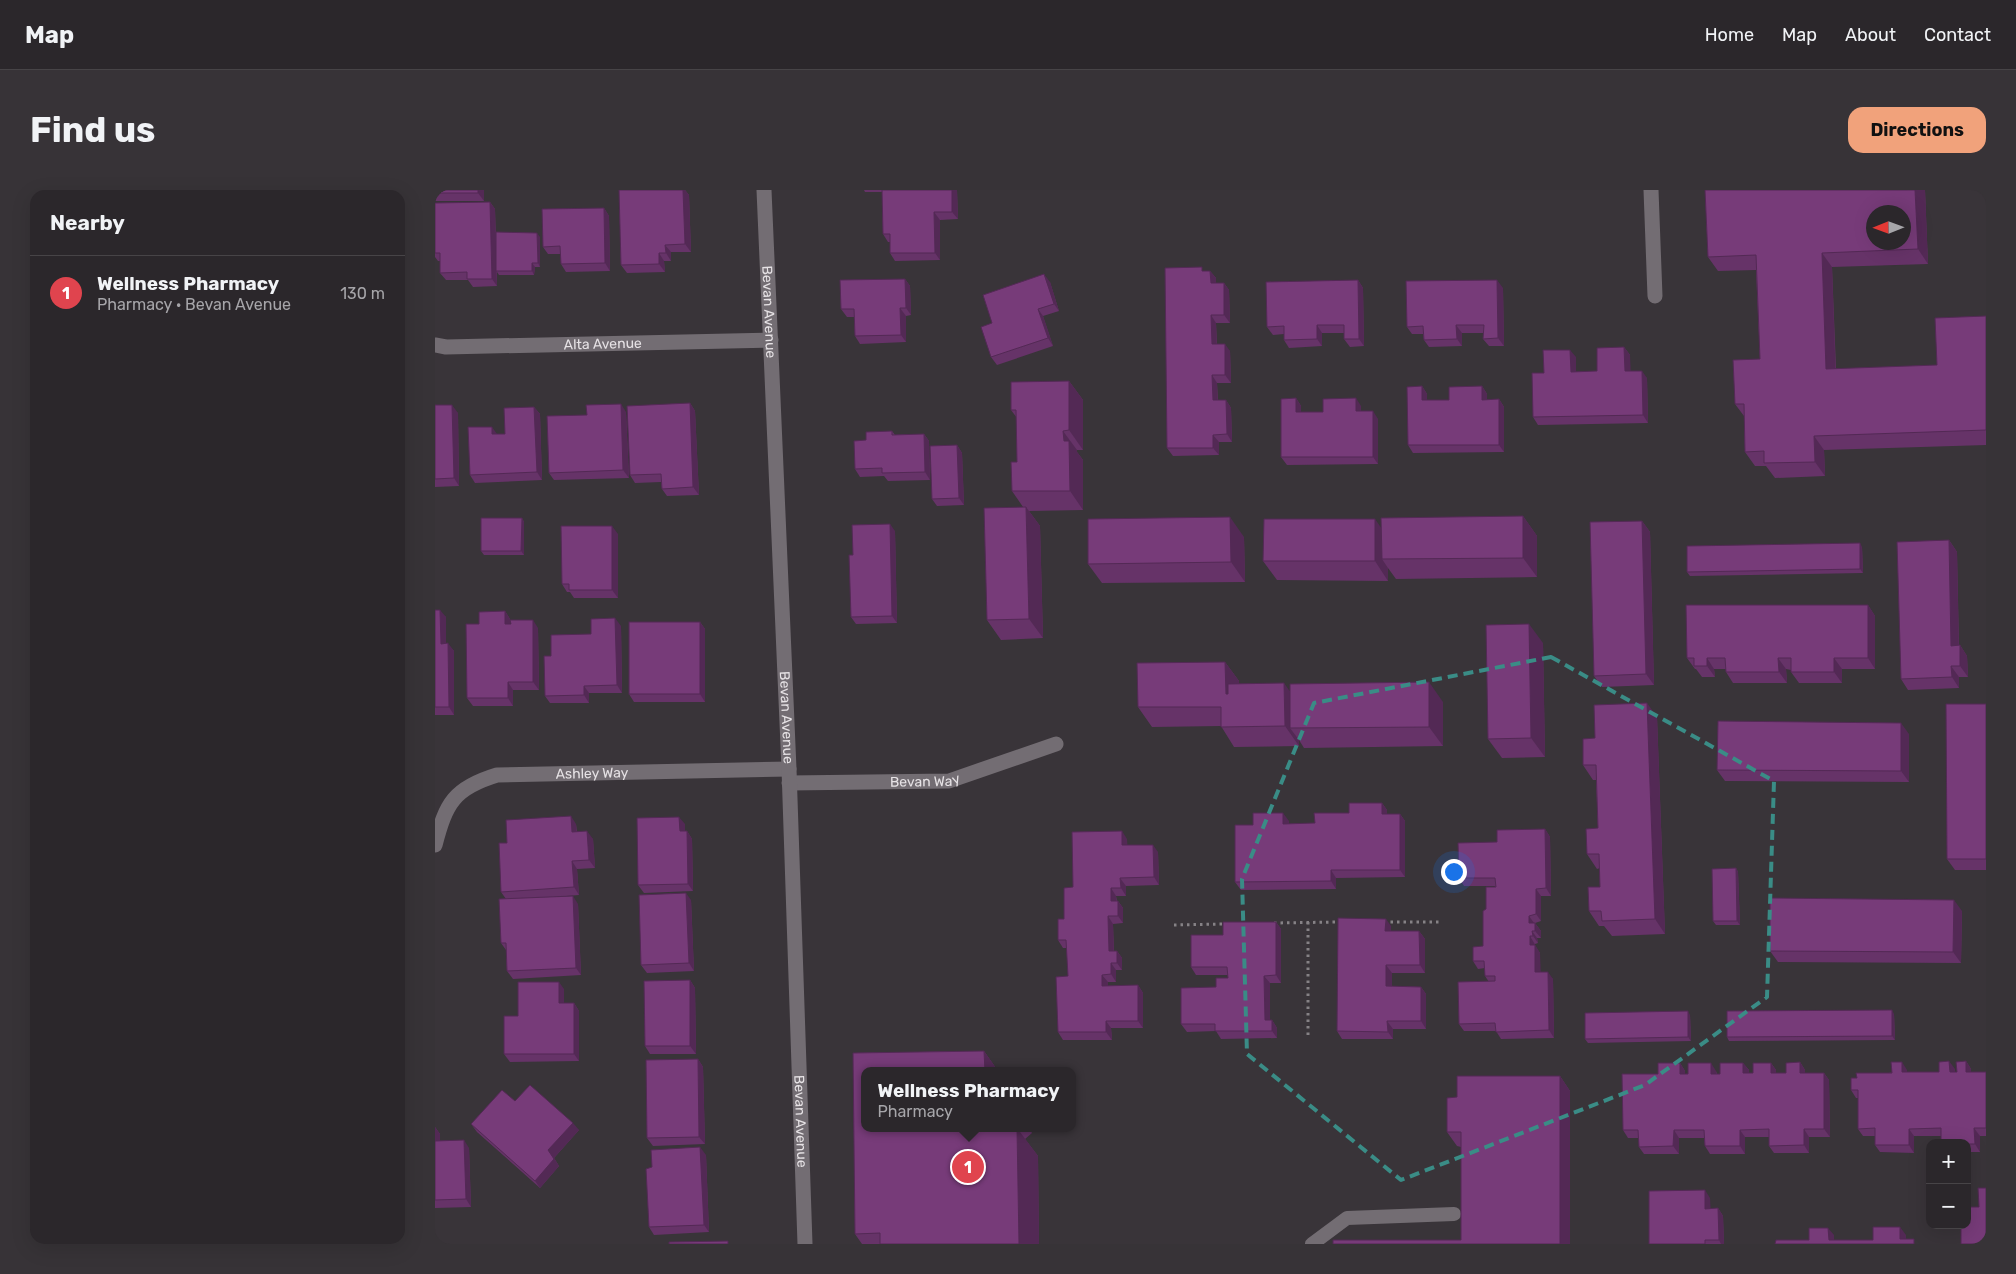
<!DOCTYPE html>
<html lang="en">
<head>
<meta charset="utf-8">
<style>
	:root { --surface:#2b272b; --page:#373337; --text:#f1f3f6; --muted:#a6a5a9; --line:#474447; --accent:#f1a27b }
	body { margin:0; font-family:Rubik,sans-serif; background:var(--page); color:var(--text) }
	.controls { position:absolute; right:15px; bottom:15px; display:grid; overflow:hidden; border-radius:10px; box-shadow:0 5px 20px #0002 }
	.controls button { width:45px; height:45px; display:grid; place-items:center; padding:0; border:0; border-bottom:1px solid var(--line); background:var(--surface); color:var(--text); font:25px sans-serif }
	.compass { position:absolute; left:1431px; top:15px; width:45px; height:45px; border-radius:50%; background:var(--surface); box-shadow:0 5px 20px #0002; rotate:269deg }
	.you { position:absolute; left:1018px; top:681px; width:18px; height:18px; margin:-12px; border:4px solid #fff; border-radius:50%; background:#1a73e8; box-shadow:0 0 0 8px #1a73e833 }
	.badge { display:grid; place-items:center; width:32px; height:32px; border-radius:50%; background:var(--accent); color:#fff; font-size:16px; font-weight:700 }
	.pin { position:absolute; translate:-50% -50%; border:2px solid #fff; box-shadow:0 1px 5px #0006 }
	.popup { position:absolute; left:426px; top:877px; width:215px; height:65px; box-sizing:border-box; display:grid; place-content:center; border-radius:10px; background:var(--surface); filter:drop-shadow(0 1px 4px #0005); font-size:16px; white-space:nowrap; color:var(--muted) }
	.popup b { font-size:19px; color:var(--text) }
	.popup::after { content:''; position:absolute; left:50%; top:100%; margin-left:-10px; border:10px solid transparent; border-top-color:var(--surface) }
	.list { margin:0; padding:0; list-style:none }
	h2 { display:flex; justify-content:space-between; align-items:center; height:65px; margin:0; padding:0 20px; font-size:21px }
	h2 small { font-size:16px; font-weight:400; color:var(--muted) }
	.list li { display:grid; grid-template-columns:32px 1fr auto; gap:15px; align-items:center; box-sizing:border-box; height:75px; padding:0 20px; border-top:1px solid var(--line) }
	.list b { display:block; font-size:19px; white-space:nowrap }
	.list p { margin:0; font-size:16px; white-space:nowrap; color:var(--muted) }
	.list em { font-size:16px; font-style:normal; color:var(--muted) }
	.map { position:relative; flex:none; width:1551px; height:1054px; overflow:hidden; border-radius:15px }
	header { display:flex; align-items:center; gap:30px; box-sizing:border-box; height:70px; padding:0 25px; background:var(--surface); border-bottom:1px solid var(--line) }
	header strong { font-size:24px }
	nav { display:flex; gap:28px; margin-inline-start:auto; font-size:18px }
	.intro { display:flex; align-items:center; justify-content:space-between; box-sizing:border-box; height:120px; padding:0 30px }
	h1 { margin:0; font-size:35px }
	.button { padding:12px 22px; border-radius:15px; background:var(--accent); color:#111; font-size:18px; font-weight:700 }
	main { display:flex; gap:30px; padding:0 30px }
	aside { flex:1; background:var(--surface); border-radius:15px; box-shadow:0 5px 20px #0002 }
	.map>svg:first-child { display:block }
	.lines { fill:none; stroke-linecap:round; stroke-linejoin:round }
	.path { stroke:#868286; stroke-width:3; stroke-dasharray:2.5 4; stroke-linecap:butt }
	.service { stroke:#736d73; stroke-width:14 }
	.minor { stroke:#736d73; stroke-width:15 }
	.tertiary { stroke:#736d73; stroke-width:15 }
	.wall { fill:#663368 }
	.shaded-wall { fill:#532955 }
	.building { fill:#773b79; stroke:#532955; fill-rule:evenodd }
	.marked { fill:none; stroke:#3a8c86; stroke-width:4; stroke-dasharray:10 6; stroke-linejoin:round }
	.labels { text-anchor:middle; stroke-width:4; stroke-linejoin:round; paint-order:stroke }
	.street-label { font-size:14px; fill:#e6e2e5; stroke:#2f2a2f }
</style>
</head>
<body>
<header>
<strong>Map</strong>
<nav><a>Home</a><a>Map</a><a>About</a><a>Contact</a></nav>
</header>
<div class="intro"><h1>Find us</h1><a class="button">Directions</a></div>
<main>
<aside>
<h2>Nearby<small></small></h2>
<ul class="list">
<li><span class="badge" style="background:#e0444e">1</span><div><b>Wellness Pharmacy</b><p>Pharmacy · Bevan Avenue</p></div><em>130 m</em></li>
</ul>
</aside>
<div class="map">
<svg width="1551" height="1054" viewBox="0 0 1551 1054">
	<rect width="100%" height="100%" fill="#393439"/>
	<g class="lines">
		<g class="path">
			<path d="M873,732V848"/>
			<path d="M949,732H1006"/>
			<path d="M839,733L905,732"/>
			<path d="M739,735L790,734"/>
		</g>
		<path class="service" d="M877,1054L912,1028L1019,1024"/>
		<g class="minor">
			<path d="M1216,0L1220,106"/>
			<path id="s1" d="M0,155L11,157L336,150"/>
			<path id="s2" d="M354,593L514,591L621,554"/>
			<path id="s3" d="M0,655C11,613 19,598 62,585L354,579"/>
		</g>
		<path class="tertiary" id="s4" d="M329,0L354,579L370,1054"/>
	</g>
	<g class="wall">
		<rect x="0" y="0" width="49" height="11"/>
		<path d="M184,0H250L254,5L256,62H236V71H229L230,82L192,83L186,75Z"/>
		<path d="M429,0H522L523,29L505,30V70L460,71L455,63V52H453L448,44L447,2H430Z"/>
		<path d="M1270,0H1490L1493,74L1397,77L1401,179L1502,175L1551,126V255L1389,260L1390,286L1340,288L1331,276H1320L1310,262L1309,226L1300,214L1325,169L1321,80L1283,81L1273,67Z"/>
		<path d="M55,12L60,19L61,50L105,47V77H100L99,85H64L62,82V96L38,97L33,90H11L5,83V71H3L0,67V63Z"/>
		<path d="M169,18L174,26L175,81L131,82L126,74V64H113L108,57Z"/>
		<path d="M769,81H775L781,88V93H789L794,100L795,133H781L782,154L795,161L796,193H782L783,210H791L796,218L797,252H784V265L738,266L732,258Z"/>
		<path d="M470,89L475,96L476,125L471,126V152L425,154L420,146L419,127H412L406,119Z"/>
		<path d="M923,90L928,98L929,156L915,157L909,149V143H887V156L854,158L849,150V144L838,145L832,137Z"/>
		<path d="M615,92L624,121L608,126L618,156L562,175L556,167L557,133Z"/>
		<path d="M1068,98L1069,156H1054L1048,149L1049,143H1027V156L994,157L989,150L988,144H977L972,137Z"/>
		<path d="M1189,157L1195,165V181L1212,188L1213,233L1103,235L1098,227L1109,183L1141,167V182L1162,181Z"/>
		<path d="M634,191L648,210V260H642V262L648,270V320L594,321L605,336L608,448L566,450L552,430L588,317L577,301L582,272V228L576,220Z"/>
		<path d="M987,196L992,204V210H1014L1047,196L1052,204V210L1064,209L1069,217V262L978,263L973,255Z"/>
		<path d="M861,208L866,216V222H888L926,216V221L943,229V274L852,275L846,267Z"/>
		<path d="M255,213L260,221L264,305L232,306L227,299L226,292L200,293L195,285Z"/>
		<path d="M0,215L23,223L24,296L0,297Z"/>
		<path d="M99,217L105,224L107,290L40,293L35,285L62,244H70Z"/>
		<path d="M191,222L194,288L119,290L114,283L152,225Z"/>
		<path d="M457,241L460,245L489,244L494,251L495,290L453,291L449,286L425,287L420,279L431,250Z"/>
		<path d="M522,255L527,263L529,315L502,316L497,309Z"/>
		<path d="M1088,326L1102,346V387L961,389L953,378V391L842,390L828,371L947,339Z"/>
		<path d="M87,328L89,332V365H49L46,361Z"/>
		<path d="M1207,331L1215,342L1219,495L1167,497L1159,486Z"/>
		<path d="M460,341L462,433L421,434L416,427L418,365Z"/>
		<path d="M183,344V408H139L135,402H132L127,394Z"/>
		<path d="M809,347L810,392L667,393L653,374Z"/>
		<path d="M1514,350L1522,362L1524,455H1525L1532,466L1533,487H1524V498L1473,500L1466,489Z"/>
		<path d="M1427,357L1428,383L1255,386L1252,382Z"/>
		<path d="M1433,415L1440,426V479H1407V493H1364L1356,482V480L1351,479L1352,493H1298L1291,482V479H1279L1280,487H1267L1261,479H1260L1252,468Z"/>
		<path d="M0,420L11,427V453L19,461V525H0Z"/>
		<path d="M70,421L75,429V434L103,438L104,500H78V516H38L32,508L44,434Z"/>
		<path d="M265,432L270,439V512H199L194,504Z"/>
		<path d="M186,436L187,503H154V513H115L110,506L116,466Z"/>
		<path d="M1108,453L1110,567L1067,568L1053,549Z"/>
		<path d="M790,472L804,491V494L855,501L1008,512V556L869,558L864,550V556L799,557L786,536L717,537L703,517Z"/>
		<path d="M1551,514V680H1520L1512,669Z"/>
		<path d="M1222,527L1230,744L1177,746L1169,736H1164L1154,721L1165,697V678L1162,679L1152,664L1163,638L1161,590H1158L1148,575L1160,548Z"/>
		<path d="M1474,544V592L1290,591L1282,580Z"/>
		<path d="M947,613L952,620V624H965L970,631V687L901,688V699L806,700L800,692L818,635L854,631V634L880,633Z"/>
		<path d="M141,634L142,642L158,649L160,678L142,679L144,705L106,708L143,714L146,785L78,789L72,781L71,760L66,753L71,709L66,702L72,653Z"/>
		<path d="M250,634V641H252L257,649L258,701L209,703L203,695Z"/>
		<path d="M1110,639L1115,647L1116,706H1106V731L1100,733L1106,741V748H1102L1103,753L1100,754V756L1105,763V782L1118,789L1119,848L1066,849L1061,841H1029L1024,834L1054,792L1050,786V778L1043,779L1038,771L1048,756L1051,719L1060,696H1029L1024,688L1062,652Z"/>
		<path d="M692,649V655L723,662L724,695L691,696V706H681L682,711H683L688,718V733L678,734L679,761H682L687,768V780H681V792H673V796L703,795L708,803V838H676L677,850H628L623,842L633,786L632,758H628L623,750L638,697Z"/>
		<path d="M1301,678L1303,682L1305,735H1281L1278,731Z"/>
		<path d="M256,710L259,781L212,783L206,775Z"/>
		<path d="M1527,721L1526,773L1343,772L1335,761Z"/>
		<path d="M841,732L846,739V793H835V830H837L842,838V848L786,849L781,841L752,842L746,834L781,797L793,788V785H761L756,777L788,745Z"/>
		<path d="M956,736V741H984L990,749V783H957V796L986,797L991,804V839H958V849H907L902,841Z"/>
		<path d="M255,790L260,798L261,864H215L210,856Z"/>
		<path d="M129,799V813H139L144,821V871L75,872L69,864L83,826Z"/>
		<path d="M1459,824L1460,850L1294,851L1292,847Z"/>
		<path d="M1255,825L1256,851L1153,853L1150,849Z"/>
		<path d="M549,861L563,881H429V938H594L597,943L590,949L603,966L604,1054H427L420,1044L418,863Z"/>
		<path d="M263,869L268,877L270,954L218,956L212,948Z"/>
		<path d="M1531,871L1536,879V882H1551V946H1545V962H1532V953L1506,946H1479V963L1445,962L1440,955V946H1428L1423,939V908H1421L1416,900L1422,888L1472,880V882H1504L1520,879V882H1522Z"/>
		<path d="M1365,872L1370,880V883H1389L1394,890L1395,947H1374V963H1339L1334,956V947H1310V964H1275L1270,956L1269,948H1244V964H1209L1204,957V948H1193L1188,940L1223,884L1245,873L1250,881V884L1281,881L1282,884H1285L1308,873L1314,880V883H1318L1336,873L1341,880V883H1351Z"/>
		<path d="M1125,886L1135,901L1026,1050V957L1022,956L1012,942L1022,907Z"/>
		<path d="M80,911L144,940L119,968L124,976L105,998L42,942L36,934Z"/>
		<path d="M0,937L5,944V951L34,958L36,1017L0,1018Z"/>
		<path d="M271,965L274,1042L219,1045L214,1037Z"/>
		<path d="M1275,1008V1019L1283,1018L1288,1026L1289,1054H1214Z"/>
	</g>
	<g class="shaded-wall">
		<path d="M43,0H49V11L43,3Z"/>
		<path d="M248,0H250L254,5L256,62L250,54Z"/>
		<path d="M517,0H522L523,29L517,22Z"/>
		<path d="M1480,0H1490L1493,74L1483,59Z"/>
		<path d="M55,12L60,19L62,96L57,89Z"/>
		<path d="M169,18L174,26L175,81L170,73Z"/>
		<path d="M499,22L505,30V70L500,63Z"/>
		<path d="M102,43L105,47V77L103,73Z"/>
		<path d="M230,55L236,62V71L231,63Z"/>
		<path d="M224,63L229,71L230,82L224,74Z"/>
		<path d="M1387,63L1397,77L1401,194L1391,179Z"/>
		<path d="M97,73L100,77L99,85L97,81Z"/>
		<path d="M775,81L781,88V101L776,93Z"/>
		<path d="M609,84L615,92L624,121L619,114Z"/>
		<path d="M470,89L475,96L476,125L471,118Z"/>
		<path d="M923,90L928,98L929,156L924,149Z"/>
		<path d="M1062,90L1068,98L1069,156L1063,148Z"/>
		<path d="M789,93L794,100L795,133L789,125Z"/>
		<path d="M465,118L471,126V152L466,145Z"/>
		<path d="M603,119L608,126L618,156L613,148Z"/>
		<path d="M776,125L781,133L782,161L777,154Z"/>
		<path d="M882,135L887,143V156L882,149Z"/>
		<path d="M1021,135L1027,143V156L1022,149Z"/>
		<path d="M790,154L795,161L796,193L790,185Z"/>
		<path d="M1189,157L1195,165L1196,189L1190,181Z"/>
		<path d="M1135,160L1141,167V189L1136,182Z"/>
		<path d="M1207,181L1212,188L1213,233L1208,225Z"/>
		<path d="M777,185L782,193L783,218L778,210Z"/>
		<path d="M634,191L648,210V260L634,240Z"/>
		<path d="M987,196L992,204V218L987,210Z"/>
		<path d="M1047,196L1052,204V217L1047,210Z"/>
		<path d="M861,208L866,216V230L861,222Z"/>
		<path d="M921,208L926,216V229L921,221Z"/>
		<path d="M1064,209L1069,217V262L1064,255Z"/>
		<path d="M791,210L796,218L797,252L792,244Z"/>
		<path d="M255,213L260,221L264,305L258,297Z"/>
		<path d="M186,214L191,222L194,288L188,280Z"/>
		<path d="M17,215L23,223L24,296L19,288Z"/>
		<path d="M99,217L105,224L107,290L102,282Z"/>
		<path d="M938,221L943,229V274L938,267Z"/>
		<path d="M57,237L62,244H57Z"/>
		<path d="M628,241L642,260V262L648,270V320L635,301L629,251Z"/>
		<path d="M489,244L494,251L495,290L490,282Z"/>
		<path d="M778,245L784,252V265L778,258Z"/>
		<path d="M1379,246L1389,260L1390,286L1380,272Z"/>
		<path d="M522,255L527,263L529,315L524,308Z"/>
		<path d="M591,317L605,336L608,448L594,429Z"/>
		<path d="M1088,326L1102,346V387L1088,368Z"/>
		<path d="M795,327L809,347L810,392L796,372Z"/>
		<path d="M87,328L89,332V365L86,361Z"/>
		<path d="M940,329L954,349L947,369L953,378V391L940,371Z"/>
		<path d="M1207,331L1215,342L1219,495L1211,484Z"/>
		<path d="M455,334L460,341L462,433L457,426Z"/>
		<path d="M177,336L183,344V408L177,400Z"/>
		<path d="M1514,350L1522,362L1524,467L1516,456Z"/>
		<path d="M1425,353L1427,357L1428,383L1425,379Z"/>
		<path d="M1433,415L1440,426V479L1433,468Z"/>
		<path d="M5,420L11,427V461L6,454Z"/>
		<path d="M70,421L75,429V442L70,434Z"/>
		<path d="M180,428L186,436L187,503L182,495Z"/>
		<path d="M98,430L103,438L104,500L98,492Z"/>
		<path d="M265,432L270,439V512L265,504Z"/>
		<path d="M1094,434L1108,453L1110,567L1096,548Z"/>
		<path d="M13,453L19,461V525L14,517Z"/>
		<path d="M1525,455L1532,466L1533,487L1525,476Z"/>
		<path d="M1272,468L1279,479L1280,487L1272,476Z"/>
		<path d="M1343,468L1351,479L1352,493L1344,482Z"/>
		<path d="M1399,468L1407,479V493L1399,482Z"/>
		<path d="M790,472L804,491V524L791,504Z"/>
		<path d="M1516,476L1524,487V498L1517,487Z"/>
		<path d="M73,492L78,500V516L73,508Z"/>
		<path d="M994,492L1008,512V556L994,537Z"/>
		<path d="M849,493L863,513L855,538L864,550V556L850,536Z"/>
		<path d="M149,496L154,503V513L149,505Z"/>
		<path d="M1212,513L1222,527L1230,744L1220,729Z"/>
		<path d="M1466,533L1474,544V592L1466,581Z"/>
		<path d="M947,613L952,620V632L947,624Z"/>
		<path d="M848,623L854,631V642L848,634Z"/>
		<path d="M965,624L970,631V687L965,680Z"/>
		<path d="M136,626L141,634L142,650L137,642Z"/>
		<path d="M244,627L250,634V649L245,641Z"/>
		<path d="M1110,639L1115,647L1116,706L1111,698Z"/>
		<path d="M152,641L158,649L160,678L154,670Z"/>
		<path d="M252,641L257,649L258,701L253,694Z"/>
		<path d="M687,641L692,649L693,663L687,655Z"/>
		<path d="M718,655L723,662L724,695L719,687Z"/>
		<path d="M137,671L142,679L144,705L139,697Z"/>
		<path d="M1301,678L1303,682L1305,735L1302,731Z"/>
		<path d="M896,680L901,688V699L896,691Z"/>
		<path d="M685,688L691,696V706L686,698Z"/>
		<path d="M676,698L681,706L682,719L676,711Z"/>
		<path d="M1101,699L1106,706V731L1101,724Z"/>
		<path d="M251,703L256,710L259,781L254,773Z"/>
		<path d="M138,706L143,714L146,785L141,778Z"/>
		<path d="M1519,710L1527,721L1526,773L1518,762Z"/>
		<path d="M683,711L688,718V733L683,726Z"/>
		<path d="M673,726L678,734L679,768L674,761Z"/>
		<path d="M1094,726L1099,733H1094Z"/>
		<path d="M951,729L956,736V749L950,741Z"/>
		<path d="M841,732L846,739V793L841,785Z"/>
		<path d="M1100,733L1106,741V748L1100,741Z"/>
		<path d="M984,741L990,749V783L985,775Z"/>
		<path d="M1097,741L1102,748L1103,753L1098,746Z"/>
		<path d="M1095,746L1105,763L1106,790L1100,782L1095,755Z"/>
		<path d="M682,761L687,768V780L682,773Z"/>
		<path d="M676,773L681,780V792L676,784Z"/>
		<path d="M951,775L957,783V804L951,796Z"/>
		<path d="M1113,782L1118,789L1119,848L1114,840Z"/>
		<path d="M667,785L673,792V803L667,796Z"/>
		<path d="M829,786L835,793V838L830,830Z"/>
		<path d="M255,790L260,798L261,864L255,856Z"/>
		<path d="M124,792L129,799V821L124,813Z"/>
		<path d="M703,795L708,803V838L703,831Z"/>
		<path d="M986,797L991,804V839L986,831Z"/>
		<path d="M139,813L144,821V871L139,864Z"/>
		<path d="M1457,820L1459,824L1460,850L1457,846Z"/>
		<path d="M1253,821L1255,825L1256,851L1253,847Z"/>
		<path d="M837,830L842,838V848L837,841Z"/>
		<path d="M671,831L676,838L677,850L671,842Z"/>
		<path d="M952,831L958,839V849L953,842Z"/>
		<path d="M549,861L563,881H550Z"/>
		<path d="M263,869L268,877L270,954L264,947Z"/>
		<path d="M1514,871L1520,879V890L1515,882Z"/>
		<path d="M1531,871L1536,879V890L1531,882Z"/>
		<path d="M1365,872L1370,880V891L1365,883Z"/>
		<path d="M1467,872L1472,880V890L1467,882Z"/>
		<path d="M1245,873L1250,881V892L1245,884Z"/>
		<path d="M1276,873L1281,881L1282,891L1276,884Z"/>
		<path d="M1308,873L1314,880V891L1308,883Z"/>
		<path d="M1336,873L1341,880V891L1336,883Z"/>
		<path d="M1389,883L1394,890L1395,947L1389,939Z"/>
		<path d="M1125,886L1135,901V1054H1125Z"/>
		<path d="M138,933L144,940L119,968L124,976L105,998L100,991L113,960Z"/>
		<path d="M0,937L5,944V959L0,951Z"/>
		<path d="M582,938L603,966L604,1054H584Z"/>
		<path d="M1539,938L1545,946V962L1540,954Z"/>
		<path d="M1369,939L1374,947V963L1369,955Z"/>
		<path d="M1474,939L1479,946V963L1474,955Z"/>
		<path d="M1239,940L1244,948V964L1238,956Z"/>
		<path d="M1305,940L1310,947V964L1305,956Z"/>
		<path d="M29,950L34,958L36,1017L31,1009Z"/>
		<path d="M265,957L271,965L274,1042L269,1035Z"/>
		<path d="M1270,1000L1275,1008L1276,1026L1270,1019Z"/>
		<path d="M1283,1018L1288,1026L1289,1054H1286L1284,1050Z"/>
		<path d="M1465,1037L1471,1045V1054L1465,1049Z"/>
		<path d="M1393,1038L1399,1045V1054L1394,1050Z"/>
	</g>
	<g class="building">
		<rect x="0" y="0" width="43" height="3"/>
		<path d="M184,0H248L250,54L230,55L231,63H224V74L186,75Z"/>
		<path d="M447,0H517V22H499L500,63H455V44H448Z"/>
		<path d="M1270,0H1480L1483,59L1387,63L1391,179L1502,175L1500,128L1551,126V240L1379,246L1380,272L1329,273V261L1310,262L1309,214H1300L1298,170L1325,169L1321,65L1273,67ZM1438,22H1468V52H1438Z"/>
		<path d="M55,12L57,89H32V82L5,83V63H0V13Z"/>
		<path d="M169,18L170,73L126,74L125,56L108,57L107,19Z"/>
		<path d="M61,42L102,43L103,73H97V81H61Z"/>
		<path d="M767,77V81H775L776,93H789V125H776L777,154H790V185H777L778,210H791L792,244L778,245V258H732L730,78Z"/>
		<path d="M609,84L619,114L603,119L613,148L556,167L546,137L557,133L548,105Z"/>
		<path d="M470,89L471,118H465L466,145L420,146L419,119H406L405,90Z"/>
		<path d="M923,90L924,149H909V135H882V149L849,150V136L832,137L831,92Z"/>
		<path d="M1062,90L1063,148L1048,149L1049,135H1021L1022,149L989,150L988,136L972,137L971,91Z"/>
		<path d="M1189,157L1190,181H1207L1208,225L1098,227L1097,183H1109L1108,160H1135L1136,182L1162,181V158Z"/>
		<path d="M634,191V240L628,241L629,251H634L635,301H577L576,272H582L581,220H576V192Z"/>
		<path d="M987,196V210H1014V197L1047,196V210L1064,209V255H973L972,197Z"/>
		<path d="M861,208V222H888V209L921,208V221H938V267H846V209Z"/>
		<path d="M255,213L258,297L227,299L226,284L195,285L192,216Z"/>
		<path d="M186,214L188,280L114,283L112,226L152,225L151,215Z"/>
		<path d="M0,215H17L19,288L0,289Z"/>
		<path d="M99,217L102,282L35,285L33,237H57V244H70L69,218Z"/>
		<path d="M457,241V245L489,244L490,282L447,283V278L420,279L419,251L431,250V242Z"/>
		<path d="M522,255L524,308L497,309L495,256Z"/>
		<path d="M591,317L594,429L552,430L549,318Z"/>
		<path d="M1088,326V368L947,369L946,328Z"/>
		<path d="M795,327L796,372L653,374V329Z"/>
		<path d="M46,328H87L86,361H46Z"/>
		<path d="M829,329H940V371H828Z"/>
		<path d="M1207,331L1211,484L1159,486L1155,332Z"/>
		<path d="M455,334L457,426L416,427L414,365H418L417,335Z"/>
		<path d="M126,336H177V400H134V394H127Z"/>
		<path d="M1514,350L1516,456L1525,455V476H1516L1517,487L1466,489L1462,352Z"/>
		<path d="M1425,353V379L1252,382V356Z"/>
		<path d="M1251,415H1433V468H1399V482H1356V468H1343L1344,482H1291L1290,468H1272V476H1259V468H1252Z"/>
		<path d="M0,420H5L6,454L13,453L14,517H0Z"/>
		<path d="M70,421V434H76L75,430H98V492H73V508H32L31,434H44V422Z"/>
		<path d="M180,428L182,495L149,496V505L110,506L109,466H116V445L156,444V429Z"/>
		<rect x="194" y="432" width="71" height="72"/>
		<path d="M1094,434L1096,548L1053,549L1051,435Z"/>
		<path d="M790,472L791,504H793V494L849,493L850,536L786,537V517H703L702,473Z"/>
		<path d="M994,492V537L855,538V494Z"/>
		<path d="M1212,513L1220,729L1167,731L1166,721H1154L1153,697H1165L1164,664H1152L1151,639L1163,638L1161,575H1148V549L1160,548L1159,515Z"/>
		<path d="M1511,514H1551V669H1512Z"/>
		<path d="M1283,531L1466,533V581L1282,580Z"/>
		<path d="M914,613H947V624H965V680H896V691L800,692V635H818V623H848V634L880,633L879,623H914Z"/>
		<path d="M136,626L137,642L152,641L154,670L137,671L139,697L66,702L64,653H72L71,630Z"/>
		<path d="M244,627L245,641H252L253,694L203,695L202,628Z"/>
		<path d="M1110,639L1111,698L1101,699V724L1094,726V733H1100V741H1097L1098,746H1095V755H1100V782H1113L1114,840L1061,842L1060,833L1024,834L1023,792L1060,791V786H1050L1049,771H1038V757L1048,756V721L1051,719V697H1061L1060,688H1024L1023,653L1062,652V640Z"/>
		<path d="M687,641V655H718L719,687L685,688L686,698H676V711H683V726H673L674,761H682V773H676V784L667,785V796L703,795V831H671V842H623L621,787L633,786L631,750H623V729H629V698L638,697L637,642Z"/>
		<path d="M1301,678L1302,731H1278L1277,679Z"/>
		<path d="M251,703L254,773L206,775L204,705Z"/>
		<path d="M138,706L141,778L72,781L71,753H66L64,709Z"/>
		<path d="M1335,708L1519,710L1518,762L1335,761Z"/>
		<path d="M903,728L951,729L950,741H984L985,775H951V796L986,797V831H952L953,842L902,841Z"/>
		<path d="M788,732H841V785L829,786L830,830H837V841H780V834H746V798L781,797V788H793L792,777H756V745H788Z"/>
		<path d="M255,790V856H210L209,791Z"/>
		<path d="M83,792H124V813H139V864H69V826H83Z"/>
		<path d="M1457,820V846L1292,847V821Z"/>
		<path d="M1253,821V847L1150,849V823Z"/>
		<path d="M549,861L550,881H429V938H582L584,1054H445V1043L420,1044L418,863Z"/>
		<path d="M263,869L264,947L212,948L211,870Z"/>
		<path d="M1514,871L1515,882H1522L1521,872L1531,871V882H1551V938H1539L1540,954H1532V953H1506V938L1474,939V955H1440V938L1423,939V900H1416V888H1422L1421,883H1457L1456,872H1467V882H1504V872Z"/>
		<path d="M1365,872V883H1389V939H1369V955L1334,956V939L1305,940V956H1270L1269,940H1239L1238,956L1204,957L1203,940H1188L1187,884H1223V873H1245V884H1253V873H1276V884H1285V873H1308V883H1318V873H1336V883H1351V873Z"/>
		<path d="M1022,886H1125V1054H898V1050H1026V942H1012V908L1022,907Z"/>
		<path d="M95,895L138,933L113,960L119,969L100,991L36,934L67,900L80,911Z"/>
		<path d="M29,950L31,1009L0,1010V951Z"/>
		<path d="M265,957L269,1035L214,1037L211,979L217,977L216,960Z"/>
		<path d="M1543,998H1551V1054H1526V1035H1532V1017H1544Z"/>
		<path d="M1270,1000V1019L1283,1018L1284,1050H1270V1054H1214V1001Z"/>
		<path d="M1438,1037H1465V1049H1479V1054H1340L1341,1050H1374V1038H1393L1394,1050H1438Z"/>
		<path d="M293,1051V1054H234V1052Z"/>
	</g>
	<path class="marked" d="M1116,467L1339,591L1332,807L1210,895L966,990L812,864L807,689L879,513Z"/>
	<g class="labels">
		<g class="street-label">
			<text dy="5" stroke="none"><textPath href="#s4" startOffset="122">Bevan Avenue</textPath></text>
			<text dy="5" stroke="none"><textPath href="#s1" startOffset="168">Alta Avenue</textPath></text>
			<text dy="5" stroke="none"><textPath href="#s4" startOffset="528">Bevan Avenue</textPath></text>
			<text dy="5" stroke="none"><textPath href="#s3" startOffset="195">Ashley Way</textPath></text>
			<text dy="5" stroke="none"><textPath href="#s2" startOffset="136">Bevan Way</textPath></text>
			<text dy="5" stroke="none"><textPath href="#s4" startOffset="932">Bevan Avenue</textPath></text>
		</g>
	</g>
</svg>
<div class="controls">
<button>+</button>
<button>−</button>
</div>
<svg class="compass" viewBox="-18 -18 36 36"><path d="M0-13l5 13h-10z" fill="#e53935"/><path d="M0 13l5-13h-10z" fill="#a6a5a9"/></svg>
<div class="you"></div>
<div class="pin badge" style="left:533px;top:977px;background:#e0444e">1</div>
<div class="popup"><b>Wellness Pharmacy</b>Pharmacy</div>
</div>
</main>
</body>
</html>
